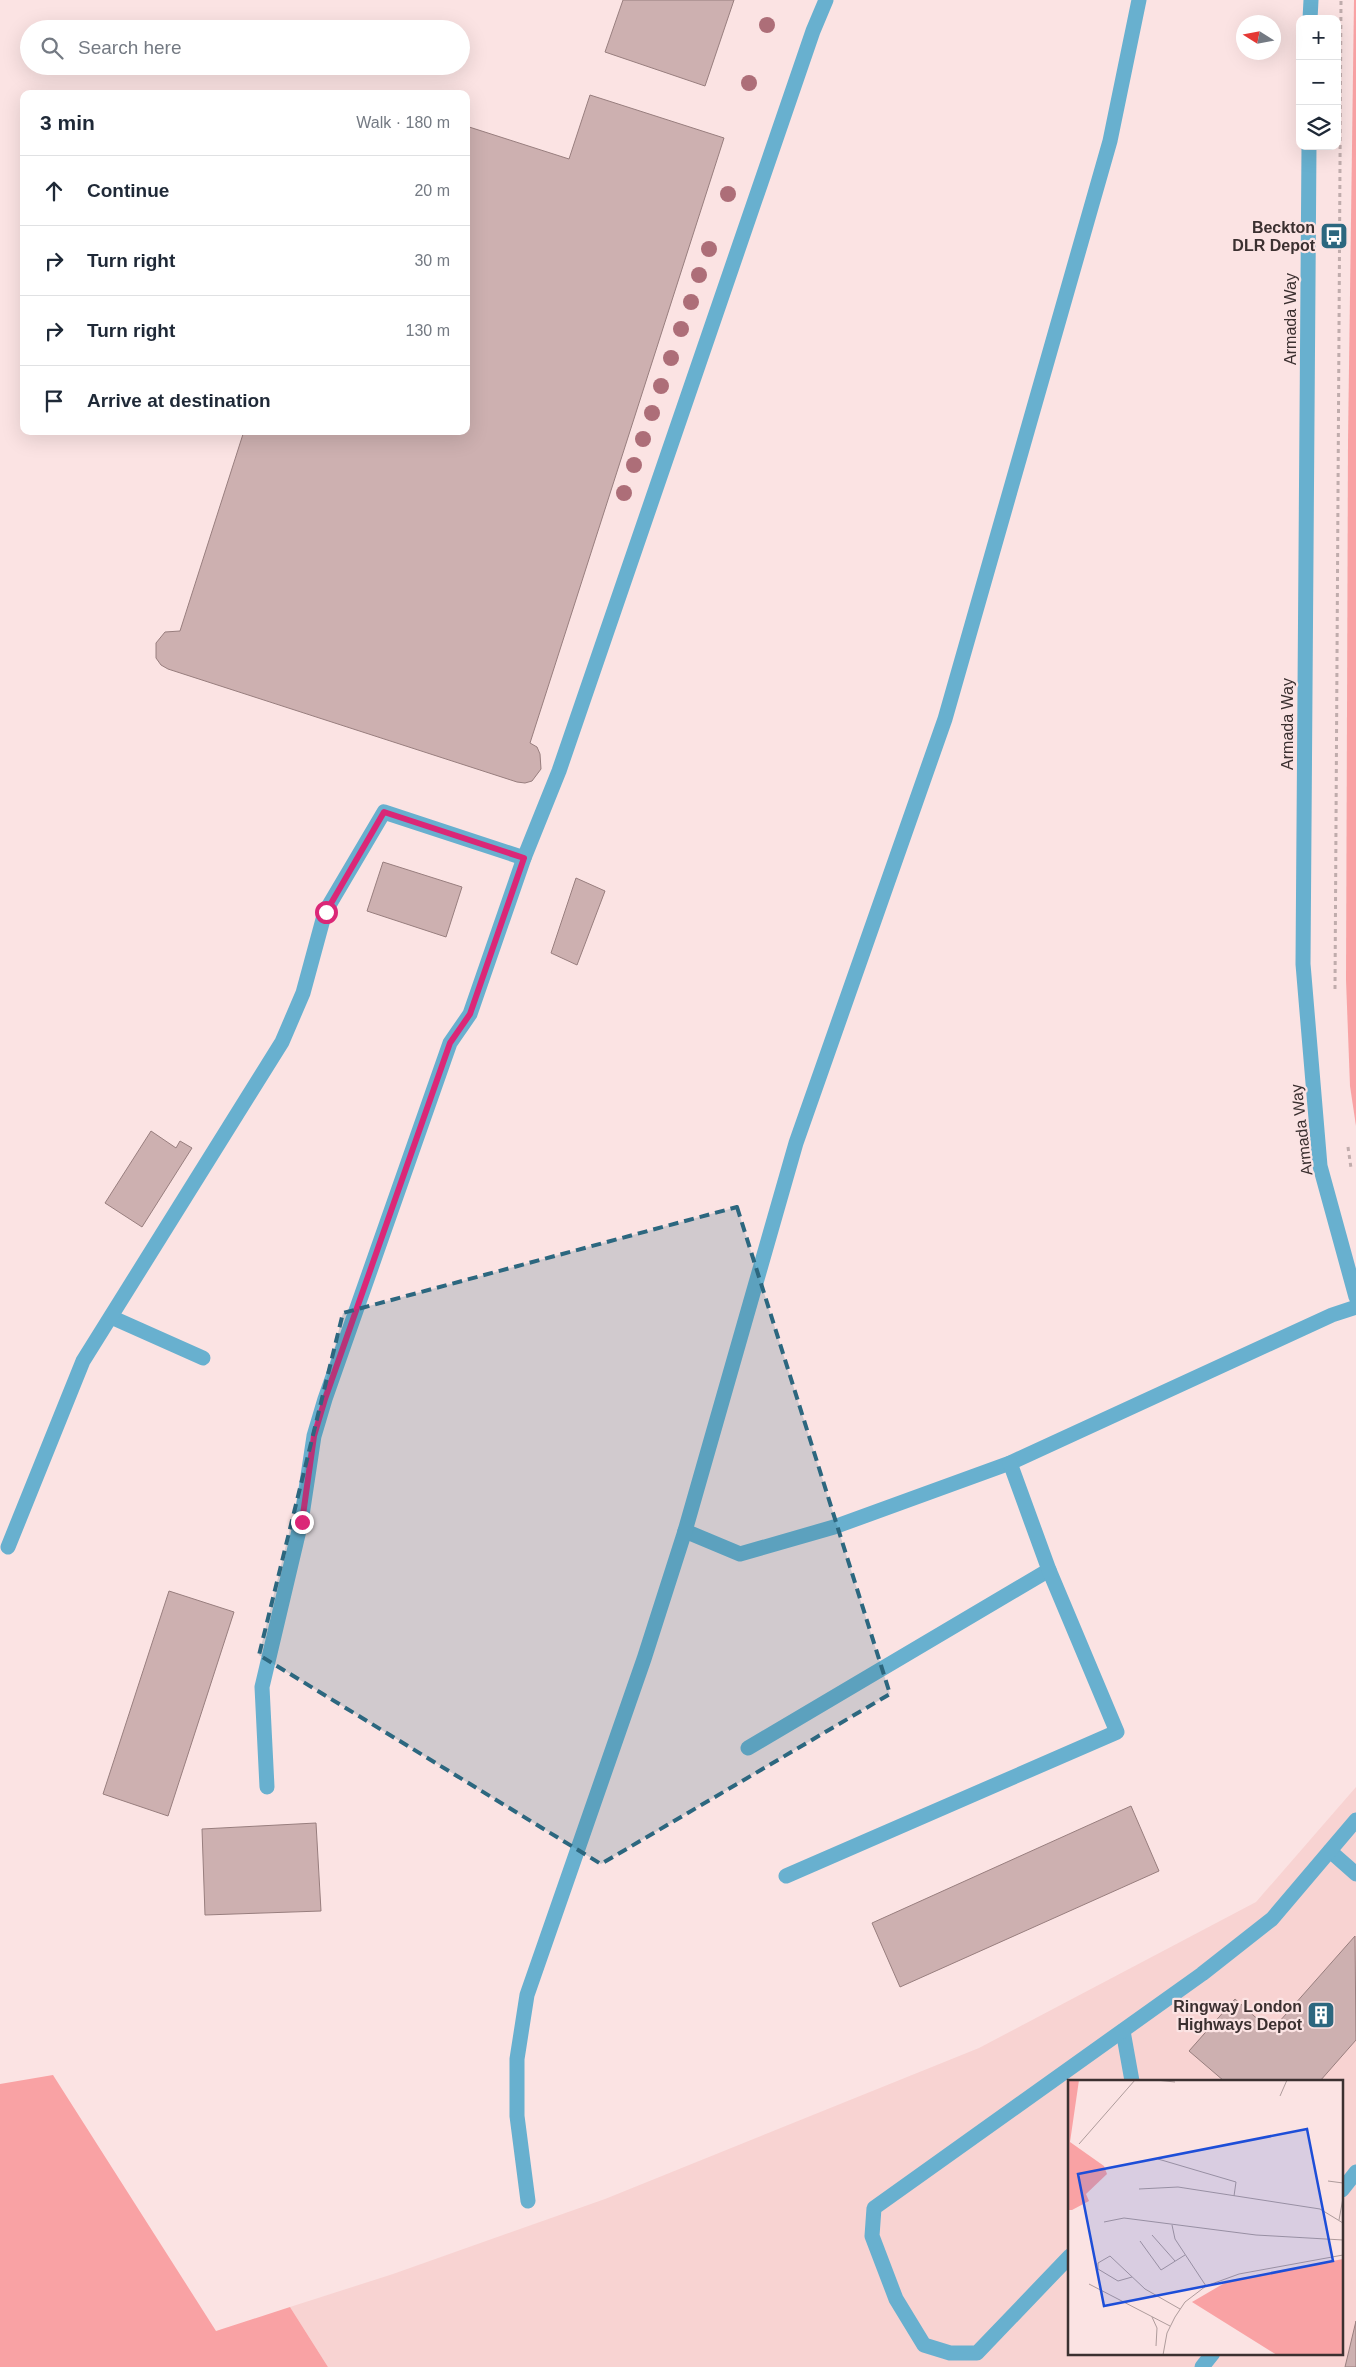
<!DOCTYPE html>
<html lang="en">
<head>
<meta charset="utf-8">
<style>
	:root { --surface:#fff; --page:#f6f6f7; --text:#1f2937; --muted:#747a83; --line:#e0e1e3 }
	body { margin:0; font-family:Helvetica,sans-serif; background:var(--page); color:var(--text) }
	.controls { position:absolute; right:15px; top:15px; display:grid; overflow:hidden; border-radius:10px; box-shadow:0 5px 20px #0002 }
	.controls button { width:45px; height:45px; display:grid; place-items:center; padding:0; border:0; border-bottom:1px solid var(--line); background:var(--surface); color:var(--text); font:25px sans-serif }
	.compass { position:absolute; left:1236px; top:15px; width:45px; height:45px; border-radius:50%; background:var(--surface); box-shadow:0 5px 20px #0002; rotate:281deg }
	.stop { position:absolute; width:15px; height:15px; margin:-11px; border:4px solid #db2777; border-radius:50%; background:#fff }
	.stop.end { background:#db2777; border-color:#fff; box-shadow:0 1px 5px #0008 }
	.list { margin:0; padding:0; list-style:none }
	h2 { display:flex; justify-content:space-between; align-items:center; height:65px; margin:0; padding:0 20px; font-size:21px }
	h2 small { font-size:16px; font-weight:400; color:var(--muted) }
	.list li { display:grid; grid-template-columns:32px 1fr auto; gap:15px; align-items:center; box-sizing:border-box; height:70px; padding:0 20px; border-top:1px solid var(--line) }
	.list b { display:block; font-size:19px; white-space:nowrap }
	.list em { font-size:16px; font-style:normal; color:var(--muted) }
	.icon { flex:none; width:28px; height:28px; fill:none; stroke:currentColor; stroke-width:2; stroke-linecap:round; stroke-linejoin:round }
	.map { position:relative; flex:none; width:1356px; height:2367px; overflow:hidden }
	.search { position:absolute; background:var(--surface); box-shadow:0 5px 20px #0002; left:20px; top:20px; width:450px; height:55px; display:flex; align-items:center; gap:12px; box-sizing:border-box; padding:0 18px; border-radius:28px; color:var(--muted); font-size:19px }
	.panel { position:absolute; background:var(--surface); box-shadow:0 5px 20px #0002; left:20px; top:90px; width:450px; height:345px; border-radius:10px }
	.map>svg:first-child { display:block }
	.built { fill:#f8d3d2; fill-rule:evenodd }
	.green { fill:#f9a2a4 }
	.building { fill:#cdb0b0; stroke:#987e7e }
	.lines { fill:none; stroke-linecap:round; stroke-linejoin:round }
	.path { stroke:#c0acac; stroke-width:3; stroke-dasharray:4 4; stroke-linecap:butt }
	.minor { stroke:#68b0cf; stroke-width:15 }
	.tree { fill:#ad6e78 }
	.route { stroke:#db2777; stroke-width:6 }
	.marked { fill:#2c677f; fill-opacity:0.2; stroke:#2c677f; stroke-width:4; stroke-dasharray:10 6; stroke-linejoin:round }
	.labels { text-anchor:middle; stroke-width:4.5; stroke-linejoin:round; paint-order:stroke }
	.poi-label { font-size:16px; font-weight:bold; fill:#3b3030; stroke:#fbe3e3; text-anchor:end }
	.street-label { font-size:16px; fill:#3b3030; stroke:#fbe3e3 }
	.inset-road { fill:none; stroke:#ae9b9b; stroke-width:1 }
	.view { fill:#1d4ed8; fill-opacity:0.15; stroke:#1d4ed8; stroke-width:2.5 }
	.inset-edge { fill:none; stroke:#3b3030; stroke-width:2.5 }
</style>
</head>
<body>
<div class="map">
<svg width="1356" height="2367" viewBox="0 0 1356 2367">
	<rect width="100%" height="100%" fill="#fbe3e3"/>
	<path class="built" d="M1356,1787V2367H328L290,2307L393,2274L605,2199L979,2048L1256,1902ZM1070,2081H1342V2353H1070Z"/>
	<g class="green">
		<path d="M1354,0H1356V1126L1350,1086L1346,980L1348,441Z"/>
		<path d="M53,2075L216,2331L290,2307L328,2367H0V2084Z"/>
	</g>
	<g class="building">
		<path d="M623,0H734L705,86L605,52Z"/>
		<path d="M590,95L724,138L530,743L537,747L540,754L541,769L532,781L525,783L517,782L168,669L161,665L156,658V643L165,632L180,631L244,431H466V126L569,159Z"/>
		<path d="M383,862L462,887L446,937L367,911Z"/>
		<path d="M576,878L605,891L577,965L551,953Z"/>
		<path d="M151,1131L176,1148L180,1141L192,1148L142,1227L105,1203Z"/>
		<path d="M169,1591L234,1612L168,1816L103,1794Z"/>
		<path d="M1131,1806L1159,1871L900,1987L872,1923Z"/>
		<path d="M316,1823L321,1911L205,1915L202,1829Z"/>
		<path d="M1355,1936L1356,2040L1320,2081H1224L1189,2051L1235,1999L1271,2031Z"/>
		<path d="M1356,2321V2367H1345Z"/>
	</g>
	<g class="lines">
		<g class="path">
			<path d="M1335,989L1341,0"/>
			<path d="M1348,1147L1351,1168"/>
		</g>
		<g class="minor">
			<path d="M1310,19L1311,0"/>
			<path d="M1309,146L1303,964L1320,1166L1356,1297"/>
			<path d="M111,1317L203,1358"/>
			<path d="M685,1531L740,1554L834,1527L1010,1463L1332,1315L1356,1307"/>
			<path d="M8,1547L83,1361L282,1042L303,993L325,912L384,812L524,858"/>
			<path d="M748,1748L1049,1570"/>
			<path d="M267,1787L262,1687L301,1522L314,1436L325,1399L450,1043L470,1014L524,858L559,771L813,31L826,0"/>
			<path d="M1330,1851L1356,1874"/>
			<path d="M786,1876L1117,1732L1049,1570L1010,1463"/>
			<path d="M1123,2031L1132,2081"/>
			<path d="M1342,2190L1356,2172"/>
			<path d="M528,2201L517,2116V2059L527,1995L644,1659L685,1531L796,1143L945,719L1110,141L1139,0"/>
			<path d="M1070,2256L977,2353H950L924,2345L896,2299L872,2236L874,2208L1202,1974L1272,1919L1356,1820"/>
			<path d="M1202,2367L1213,2353"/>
		</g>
	</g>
	<g class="tree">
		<circle cx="767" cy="25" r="8"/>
		<circle cx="749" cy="83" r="8"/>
		<circle cx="728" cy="194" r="8"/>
		<circle cx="709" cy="249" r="8"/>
		<circle cx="699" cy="275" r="8"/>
		<circle cx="691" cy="302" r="8"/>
		<circle cx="681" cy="329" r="8"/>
		<circle cx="671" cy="358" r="8"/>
		<circle cx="661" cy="386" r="8"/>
		<circle cx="652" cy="413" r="8"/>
		<circle cx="643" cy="439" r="8"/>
		<circle cx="634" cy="465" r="8"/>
		<circle cx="624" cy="493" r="8"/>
	</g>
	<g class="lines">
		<path class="route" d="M302,1522L314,1436L325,1399L450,1043L470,1014L524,858L384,812L326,912"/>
	</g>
	<path class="marked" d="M737,1207L890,1694L601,1864L259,1655L343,1313Z"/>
	<defs>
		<symbol id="bus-square" viewBox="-11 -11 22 22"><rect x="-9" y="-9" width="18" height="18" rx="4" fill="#2c677f" stroke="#fbe3e3"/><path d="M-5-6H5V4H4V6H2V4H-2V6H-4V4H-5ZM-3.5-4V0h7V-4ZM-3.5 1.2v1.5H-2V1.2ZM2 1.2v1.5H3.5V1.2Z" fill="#fff"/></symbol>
		<symbol id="building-square" viewBox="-11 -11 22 22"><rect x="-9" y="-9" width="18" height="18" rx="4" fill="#2c677f" stroke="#fbe3e3"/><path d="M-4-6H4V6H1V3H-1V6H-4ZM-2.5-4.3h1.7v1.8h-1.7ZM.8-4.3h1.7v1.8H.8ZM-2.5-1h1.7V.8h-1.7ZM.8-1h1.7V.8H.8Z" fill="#fff"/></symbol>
	</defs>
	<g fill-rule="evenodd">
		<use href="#bus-square" x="1318" y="220" width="32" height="32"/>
		<use href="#building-square" x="1305" y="1999" width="32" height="32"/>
	</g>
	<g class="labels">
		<g class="poi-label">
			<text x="1315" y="233">Beckton<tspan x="1315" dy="18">DLR Depot</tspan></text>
			<text x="1302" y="2012">Ringway London<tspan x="1302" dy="18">Highways Depot</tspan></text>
		</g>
		<g class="street-label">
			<text transform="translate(1290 319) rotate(-90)" y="6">Armada Way</text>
			<text transform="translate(1287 724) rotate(-90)" y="6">Armada Way</text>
			<text transform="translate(1301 1130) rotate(-97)" y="6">Armada Way</text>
		</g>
	</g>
	<g transform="translate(1068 2080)">
		<rect width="275" height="275" fill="#fbe3e3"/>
		<path d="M0,0H11L2,62L36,86L39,94L18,114L21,121L4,130H0ZM275,179V275H209L124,222L160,201Z" fill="#f9a2a4"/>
		<path class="inset-road" d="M88,0L107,2M212,16L219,0M11,64L67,0M90,79L168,102L166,116M260,101L275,103M71,109L110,107L252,129L275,143M271,140L275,118M36,142L56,138L188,155L275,160M104,145L107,159L138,206M84,155L107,181M72,161L93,190L117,175M64,197L50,201L30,189V183L42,176L77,209L112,229M21,204L102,246M84,237L89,248L88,266M95,275L99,253L107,237L117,222L138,206L171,194L275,175"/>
		<path class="view" d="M239,49L265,181L36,226L10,94Z"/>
		<rect width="275" height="275" class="inset-edge"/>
	</g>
</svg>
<div class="controls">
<button>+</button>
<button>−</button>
<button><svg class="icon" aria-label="layers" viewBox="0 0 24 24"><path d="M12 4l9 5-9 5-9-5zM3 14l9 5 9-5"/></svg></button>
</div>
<svg class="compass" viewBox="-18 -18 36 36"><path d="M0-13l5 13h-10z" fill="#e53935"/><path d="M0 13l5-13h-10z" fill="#747a83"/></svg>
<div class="stop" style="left:326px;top:912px"></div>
<div class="stop end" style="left:302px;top:1522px"></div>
<div class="search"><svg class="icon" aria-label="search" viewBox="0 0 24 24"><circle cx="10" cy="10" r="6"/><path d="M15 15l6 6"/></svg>Search here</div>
<section class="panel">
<h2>3 min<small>Walk · 180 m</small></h2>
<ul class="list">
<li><svg class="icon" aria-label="ahead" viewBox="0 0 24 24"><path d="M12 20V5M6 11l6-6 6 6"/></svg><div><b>Continue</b></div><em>20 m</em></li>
<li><svg class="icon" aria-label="right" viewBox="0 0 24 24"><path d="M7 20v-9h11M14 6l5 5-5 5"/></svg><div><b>Turn right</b></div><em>30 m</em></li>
<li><svg class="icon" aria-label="right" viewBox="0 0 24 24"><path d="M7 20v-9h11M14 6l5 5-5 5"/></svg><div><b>Turn right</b></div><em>130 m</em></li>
<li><svg class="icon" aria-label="arrive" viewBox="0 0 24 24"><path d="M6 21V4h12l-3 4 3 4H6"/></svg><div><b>Arrive at destination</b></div></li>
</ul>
</section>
</div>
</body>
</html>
